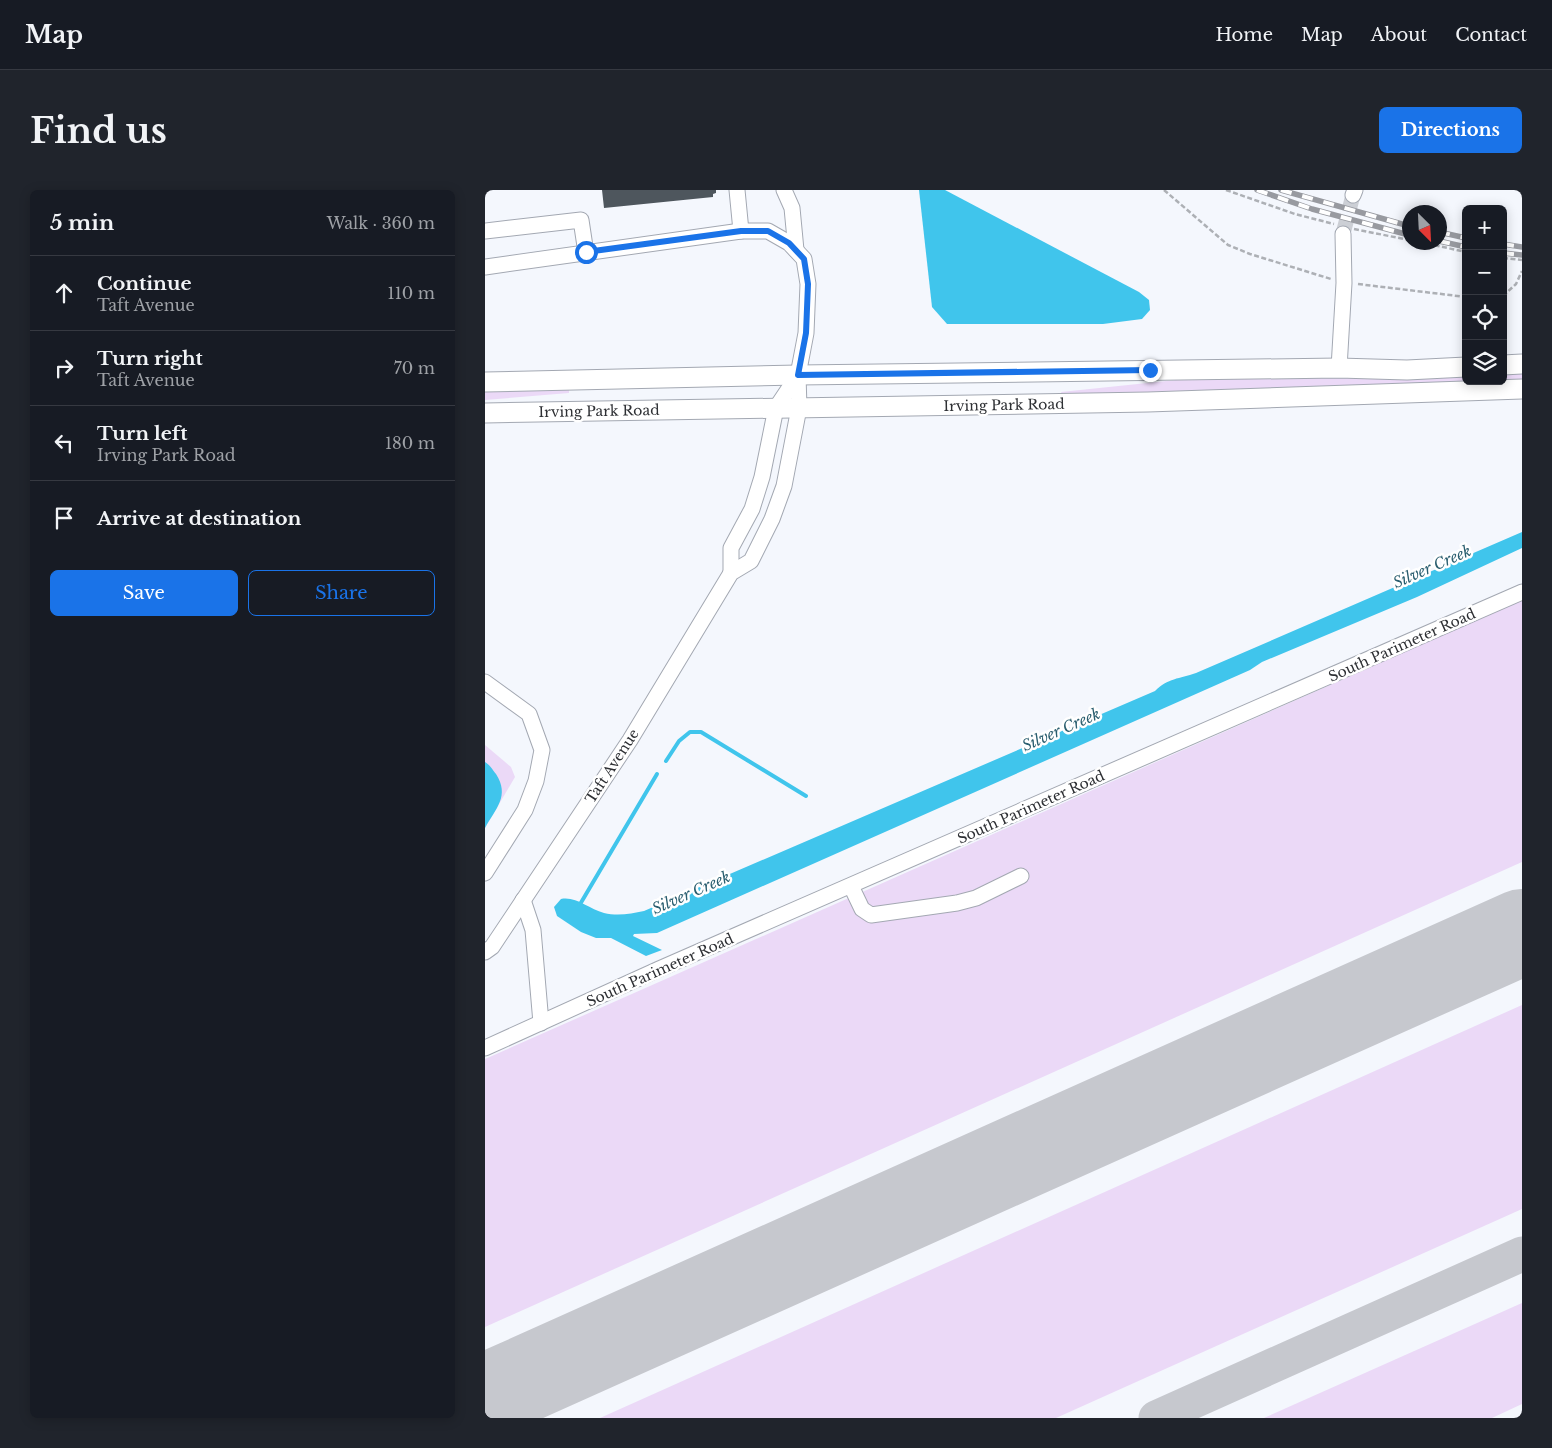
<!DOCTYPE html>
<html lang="en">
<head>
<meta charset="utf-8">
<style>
	:root { --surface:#171b24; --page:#20242c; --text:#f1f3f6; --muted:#9ea1a6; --line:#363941; --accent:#1a73e8 }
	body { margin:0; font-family:"Libre Baskerville",serif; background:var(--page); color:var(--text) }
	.controls { position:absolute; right:15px; top:15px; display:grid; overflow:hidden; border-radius:8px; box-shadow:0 2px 12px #0003 }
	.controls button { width:45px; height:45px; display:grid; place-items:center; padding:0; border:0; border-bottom:1px solid var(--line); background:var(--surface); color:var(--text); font:25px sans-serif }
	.compass { position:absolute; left:917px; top:15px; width:45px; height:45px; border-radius:50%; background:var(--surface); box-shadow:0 2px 12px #0003; rotate:156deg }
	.stop { position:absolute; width:15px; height:15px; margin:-11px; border:4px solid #1a73e8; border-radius:50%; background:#fff }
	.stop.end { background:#1a73e8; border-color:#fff; box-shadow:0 1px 5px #0008 }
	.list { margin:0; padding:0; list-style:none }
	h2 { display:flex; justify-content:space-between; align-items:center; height:65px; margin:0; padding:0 20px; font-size:21px }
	h2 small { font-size:16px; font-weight:400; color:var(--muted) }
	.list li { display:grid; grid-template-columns:32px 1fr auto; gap:15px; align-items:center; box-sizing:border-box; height:75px; padding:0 20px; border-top:1px solid var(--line) }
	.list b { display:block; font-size:19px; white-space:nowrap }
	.list p { margin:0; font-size:16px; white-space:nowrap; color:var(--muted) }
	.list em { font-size:16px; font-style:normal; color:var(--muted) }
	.actions { display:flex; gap:10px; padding:15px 20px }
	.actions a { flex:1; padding:11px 0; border:1px solid var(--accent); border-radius:8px; text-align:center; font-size:18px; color:var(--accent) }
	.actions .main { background:var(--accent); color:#fff }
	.icon { flex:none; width:28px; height:28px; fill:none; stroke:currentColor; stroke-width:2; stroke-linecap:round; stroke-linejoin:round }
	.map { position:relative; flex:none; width:1037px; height:1228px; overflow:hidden; border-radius:8px }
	header { display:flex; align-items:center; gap:30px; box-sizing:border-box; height:70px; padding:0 25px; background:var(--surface); border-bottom:1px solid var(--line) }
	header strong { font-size:24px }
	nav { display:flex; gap:28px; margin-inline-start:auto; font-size:18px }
	.intro { display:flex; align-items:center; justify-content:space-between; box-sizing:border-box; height:120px; padding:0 30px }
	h1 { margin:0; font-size:35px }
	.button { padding:12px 22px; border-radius:8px; background:var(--accent); color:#fff; font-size:18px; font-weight:700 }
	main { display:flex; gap:30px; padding:0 30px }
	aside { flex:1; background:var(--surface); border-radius:8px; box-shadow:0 2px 12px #0003 }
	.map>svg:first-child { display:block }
	.green { fill:#ebd9f7 }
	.water { fill:#40c5ec }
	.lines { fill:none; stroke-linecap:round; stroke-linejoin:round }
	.stream { stroke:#40c5ec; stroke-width:4 }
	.taxiway { stroke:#c6c8ce; stroke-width:35 }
	.runway { stroke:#c6c8ce; stroke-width:86 }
	.building { fill:#4e565d }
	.minor-tunnel { stroke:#cccfd5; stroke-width:15; stroke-dasharray:15 8; stroke-linecap:butt }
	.minor-casing { stroke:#a3a8b2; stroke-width:17 }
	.major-casing { stroke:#a3a8b2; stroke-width:21 }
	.path { stroke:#adb0b5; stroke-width:2.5; stroke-dasharray:5 2.5; stroke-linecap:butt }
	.minor { stroke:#fff; stroke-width:15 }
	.major { stroke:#fff; stroke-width:19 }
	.rail-casing { stroke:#989aa0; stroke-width:5.5 }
	.rail { stroke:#fff; stroke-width:4; stroke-dasharray:11; stroke-linecap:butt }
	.route { stroke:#1a73e8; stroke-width:6 }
	.labels { text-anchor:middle; stroke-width:5; stroke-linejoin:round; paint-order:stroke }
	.street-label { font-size:14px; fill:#2e3034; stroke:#fff }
	.water-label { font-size:15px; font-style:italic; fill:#2a5e6f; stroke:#fff }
</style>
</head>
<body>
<header>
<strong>Map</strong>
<nav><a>Home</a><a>Map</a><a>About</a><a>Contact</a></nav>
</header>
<div class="intro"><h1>Find us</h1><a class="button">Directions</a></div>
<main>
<aside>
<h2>5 min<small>Walk · 360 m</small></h2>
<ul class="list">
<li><svg class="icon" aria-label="ahead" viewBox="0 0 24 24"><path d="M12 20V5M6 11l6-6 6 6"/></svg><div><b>Continue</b><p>Taft Avenue</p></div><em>110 m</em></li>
<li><svg class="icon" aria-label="right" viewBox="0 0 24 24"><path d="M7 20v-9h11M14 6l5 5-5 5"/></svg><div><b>Turn right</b><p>Taft Avenue</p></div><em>70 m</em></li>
<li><svg class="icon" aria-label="left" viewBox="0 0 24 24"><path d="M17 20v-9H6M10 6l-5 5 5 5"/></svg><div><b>Turn left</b><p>Irving Park Road</p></div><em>180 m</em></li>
<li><svg class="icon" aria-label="arrive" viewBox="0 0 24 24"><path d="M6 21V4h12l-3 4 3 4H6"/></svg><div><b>Arrive at destination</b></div></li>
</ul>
<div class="actions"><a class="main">Save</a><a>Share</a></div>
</aside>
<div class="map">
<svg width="1037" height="1228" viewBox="0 0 1037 1228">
	<rect width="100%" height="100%" fill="#f4f7fd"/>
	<g class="green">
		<path d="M1037,182V191L577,205L576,202L710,188L981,185V191H1018V183Z"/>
		<path d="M84,199V203L0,210V201Z"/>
		<path d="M1037,410V672L0,1137V869Z"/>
		<path d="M0,555L26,577L30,587L0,638Z"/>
		<path d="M1037,815V1019L571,1228H115Z"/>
		<path d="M1037,1113V1214L1007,1228H779Z"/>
	</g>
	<g class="water">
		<path d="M434,0H460L654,102L664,110L665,120L657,129L618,134H462L447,117Z"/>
		<path d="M1037,342V358L932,407L777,472L765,480L172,743L149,744L148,746L177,760L161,766L126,748H111L96,742L72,726L69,717L76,709C91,706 104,719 119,723C132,726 146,724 159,721L670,501C683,488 694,489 711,483Z"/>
		<path d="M0,572C5,575 7,579 11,584C25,606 11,618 0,638Z"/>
	</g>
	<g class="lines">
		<g class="stream">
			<path d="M181,571L194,551L205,542H216L321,606"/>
			<path d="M94,716L172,584"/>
		</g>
		<path class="taxiway" d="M671,1228L1037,1064"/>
		<path class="runway" d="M0,1207L1037,742"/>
	</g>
	<path class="building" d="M117,0H231V3L228,4V7L119,18Z"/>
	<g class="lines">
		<path class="minor-tunnel" d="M858,44L868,5"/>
		<defs>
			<g id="minor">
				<path d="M252,0L256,41"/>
				<path d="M299,0L307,18L311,60"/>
				<path d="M868,5L870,0"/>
				<path d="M0,41L96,30L101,63"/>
				<path d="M0,77L256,41H283L304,53L319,69L323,94L321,143L313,185L314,218L299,296L287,329L266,371L246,383L145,550L7,757L0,762"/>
				<path d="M854,178L859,93L858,44"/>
				<path d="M246,383V358L267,319L277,287L291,218L313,185"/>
				<path d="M0,492L44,524L57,560L51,591L40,620L0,683"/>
				<path d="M366,696L377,719L386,725L472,713L491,708L536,686"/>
				<path d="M38,710L48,740L56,833"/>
				<path d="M0,858L174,779L1037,402"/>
			</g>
			<g id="major">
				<path d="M1018,175L1037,174"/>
				<path d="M0,192L313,185L854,178L922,180L981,177"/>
				<path d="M0,223L663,212L1037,199"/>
			</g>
		</defs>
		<use href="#minor" class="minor-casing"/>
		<use href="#major" class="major-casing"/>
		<g class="path">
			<path d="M679,0L743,55L765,64L846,89"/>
			<path d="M741,0L810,24L849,34"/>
			<path d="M869,39L924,50"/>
			<path d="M935,52L981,62"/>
			<path d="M1018,68L1037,70"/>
			<path d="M873,94L981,107"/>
			<path d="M1018,106L1031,94L1037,81"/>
		</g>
		<use href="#minor" class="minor"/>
		<use href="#major" class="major"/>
		<defs>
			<g id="rail">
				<path d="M772,0L827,19L924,45"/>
				<path d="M796,0L924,36"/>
				<path d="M954,42L981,48"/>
				<path d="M954,51L981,57"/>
				<path d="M1018,54L1037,57"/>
				<path d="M1018,63L1037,65"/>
			</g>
		</defs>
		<use href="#rail" class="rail-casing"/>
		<use href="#rail" class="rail"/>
	</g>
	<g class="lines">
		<path class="route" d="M101,62L256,41H283L304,53L319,69L323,94L321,143L313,185L665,180"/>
	</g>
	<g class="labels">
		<g class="street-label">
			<text transform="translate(519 215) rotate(-1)" y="5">Irving Park Road</text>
			<text transform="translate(114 221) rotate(-1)" y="5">Irving Park Road</text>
			<text transform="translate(917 455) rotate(-24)" y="5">South Parimeter Road</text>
			<text transform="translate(127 576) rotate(-57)" y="5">Taft Avenue</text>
			<text transform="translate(546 617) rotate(-24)" y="5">South Parimeter Road</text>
			<text transform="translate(175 780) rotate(-24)" y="5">South Parimeter Road</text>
		</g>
		<g class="water-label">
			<text transform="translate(947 377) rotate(-24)" y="5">Silver Creek</text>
			<text transform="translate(576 540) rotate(-24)" y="5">Silver Creek</text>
			<text transform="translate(206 703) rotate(-24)" y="5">Silver Creek</text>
		</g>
	</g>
</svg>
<div class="controls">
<button>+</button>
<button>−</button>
<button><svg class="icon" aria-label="locate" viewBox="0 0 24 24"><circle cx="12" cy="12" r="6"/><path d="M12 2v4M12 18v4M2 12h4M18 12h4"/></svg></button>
<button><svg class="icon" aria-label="layers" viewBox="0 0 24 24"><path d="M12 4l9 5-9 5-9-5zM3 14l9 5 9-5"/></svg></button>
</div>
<svg class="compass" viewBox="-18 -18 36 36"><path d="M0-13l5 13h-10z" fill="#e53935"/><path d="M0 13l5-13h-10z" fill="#9ea1a6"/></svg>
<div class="stop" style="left:101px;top:62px"></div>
<div class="stop end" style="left:665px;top:180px"></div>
</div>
</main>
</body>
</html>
